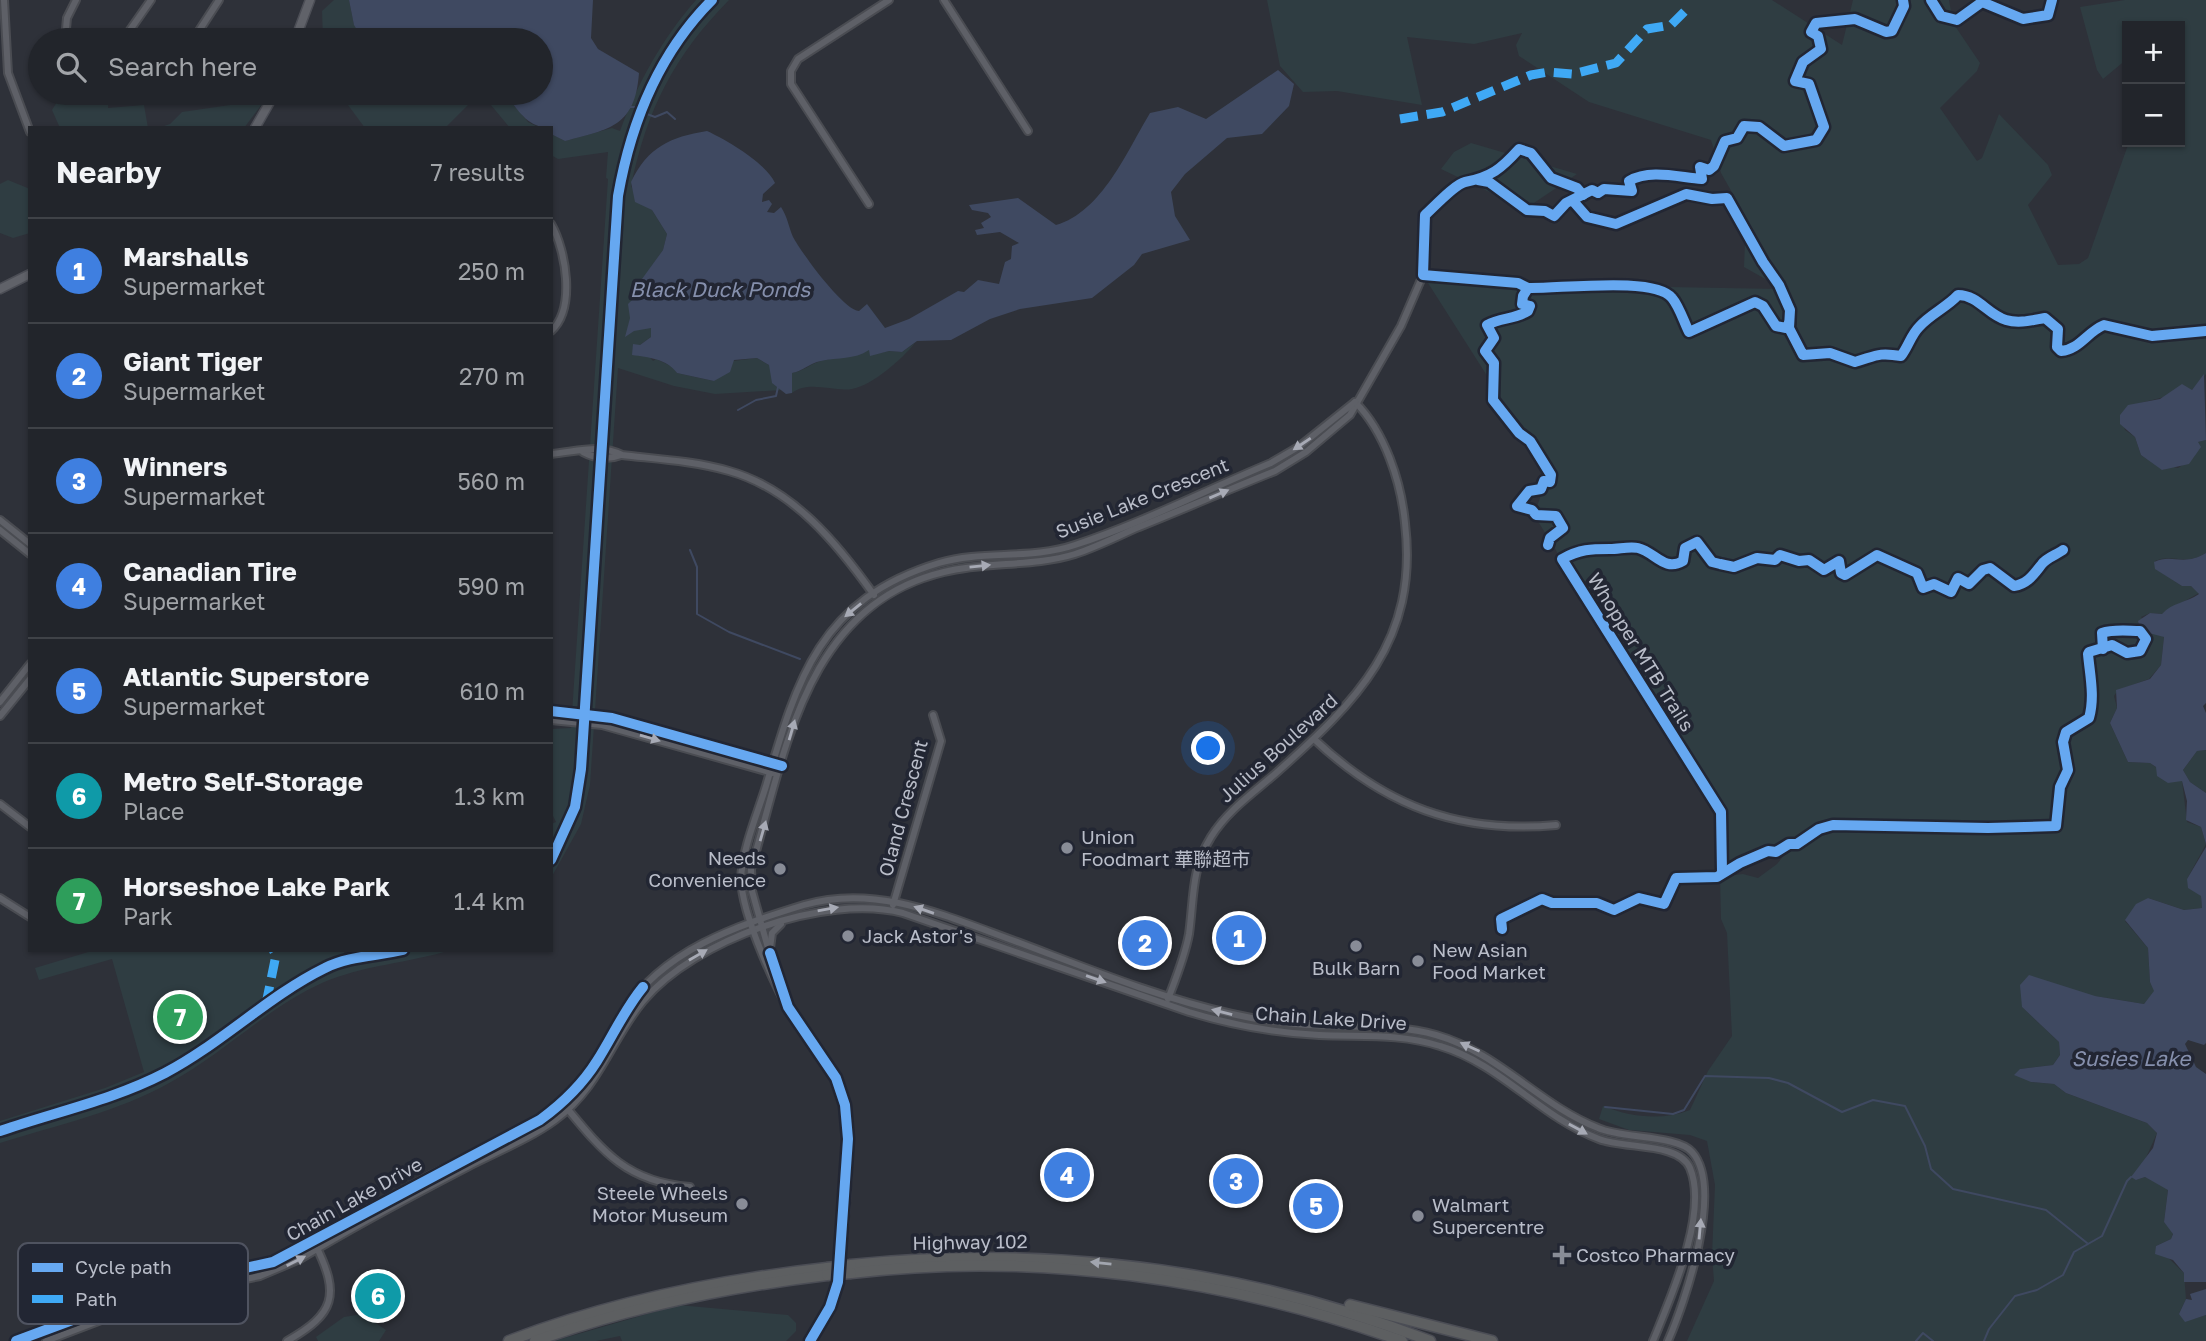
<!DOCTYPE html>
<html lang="en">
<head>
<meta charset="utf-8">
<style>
	:root { --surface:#22252b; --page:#2a2d33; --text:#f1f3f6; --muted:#a2a5a9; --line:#3f4247; --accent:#888c97 }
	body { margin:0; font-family:"Golos Text","Noto Sans SC",sans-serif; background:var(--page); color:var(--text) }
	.controls { position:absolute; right:21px; top:21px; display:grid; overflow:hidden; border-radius:0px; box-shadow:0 2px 5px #0004 }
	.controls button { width:63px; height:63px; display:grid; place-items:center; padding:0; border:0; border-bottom:2px solid var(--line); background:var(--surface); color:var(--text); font:35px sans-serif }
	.you { position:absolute; left:1209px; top:749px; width:24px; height:24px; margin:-18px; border:5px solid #fff; border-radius:50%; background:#1a73e8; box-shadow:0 0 0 10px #1a73e833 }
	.badge { display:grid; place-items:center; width:46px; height:46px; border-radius:50%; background:var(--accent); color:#fff; font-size:23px; font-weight:700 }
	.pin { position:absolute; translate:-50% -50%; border:4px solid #fff; box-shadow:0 2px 7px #0006 }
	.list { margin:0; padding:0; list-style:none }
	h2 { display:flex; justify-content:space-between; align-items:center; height:91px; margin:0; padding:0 28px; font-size:30px }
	h2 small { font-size:23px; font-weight:400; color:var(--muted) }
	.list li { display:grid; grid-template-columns:46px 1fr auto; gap:21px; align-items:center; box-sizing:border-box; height:105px; padding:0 28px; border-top:2px solid var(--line) }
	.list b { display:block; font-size:26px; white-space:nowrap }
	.list p { margin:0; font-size:23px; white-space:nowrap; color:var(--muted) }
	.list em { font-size:23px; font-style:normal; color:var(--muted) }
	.icon { flex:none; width:38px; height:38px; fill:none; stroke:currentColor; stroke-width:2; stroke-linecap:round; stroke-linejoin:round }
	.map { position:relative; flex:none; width:2206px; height:1341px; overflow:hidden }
	.search { position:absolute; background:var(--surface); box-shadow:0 2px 5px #0004; left:28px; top:28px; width:525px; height:77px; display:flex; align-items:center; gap:18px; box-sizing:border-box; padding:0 24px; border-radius:38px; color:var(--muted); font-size:26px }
	.panel { position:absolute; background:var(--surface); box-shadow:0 2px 5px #0004; left:28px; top:126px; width:525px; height:826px; border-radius:0px }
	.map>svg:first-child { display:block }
	.green { fill:#2f3d42 }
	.water { fill:#3f4961 }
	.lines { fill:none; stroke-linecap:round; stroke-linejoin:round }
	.stream { stroke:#3f4961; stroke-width:2 }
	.minor-casing { stroke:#4a4c52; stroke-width:10 }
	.major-casing { stroke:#4c4e56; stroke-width:11 }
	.highway-casing { stroke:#4b4d55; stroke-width:13 }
	.minor { stroke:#5e6067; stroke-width:6 }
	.major { stroke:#606269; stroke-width:8 }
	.highway { stroke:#5d5f61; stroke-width:10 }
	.highway-bridge-casing { stroke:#4b4d55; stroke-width:13; stroke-linecap:butt }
	.highway-bridge { stroke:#5d5f61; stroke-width:10 }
	.quiet { stroke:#3fa9f5; stroke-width:9; stroke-dasharray:18 9; stroke-linecap:butt }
	.cycleway-casing { stroke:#222633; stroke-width:15 }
	.cycleway { stroke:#66a8f1; stroke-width:10 }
	.oneway { fill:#a7aab5 }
	.oneway2 { fill:#a2a6af }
	.poi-dot { fill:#888c97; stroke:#222633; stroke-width:2.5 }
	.labels { text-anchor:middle; stroke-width:7; stroke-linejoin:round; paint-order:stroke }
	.street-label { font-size:19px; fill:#b9bdc9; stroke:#222633 }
	.poi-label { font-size:19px; fill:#b9bdc9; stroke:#222633; text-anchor:start }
	.water-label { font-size:21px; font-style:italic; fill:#858fac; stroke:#222633 }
	.key { fill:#222633; stroke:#4f5360; stroke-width:2 }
	.key-label { font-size:19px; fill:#b9bdc9 }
</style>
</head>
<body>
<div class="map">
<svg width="2206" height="1341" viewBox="0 0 2206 1341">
	<rect width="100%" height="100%" fill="#2e3139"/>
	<g class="green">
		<path d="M334,0H349L354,24L363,40H323L322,11Z"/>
		<path d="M696,0H729C674,56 647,109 631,186L640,202L652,210L667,234L663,250L643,279L634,298L628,329L651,327V337L640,345L653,361L656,359L673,367L677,373L714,381L733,361L757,358L769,365L782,390L715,394L674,386L618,368L590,785L581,824L551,878V824L556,822L551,812V729L571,728L608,179L606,178L608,152L558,159L551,155V134L565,141L612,128L620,131C638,82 662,39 696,0Z"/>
		<path d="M1267,0H1772L1842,45L1853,0H1949L1953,23L1980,63L1977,71L1940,108L1977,161L1982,158L1999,114L2048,165L2052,175L2028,205L2058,265L2079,264L2088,258L2129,142H2180V26H2127V59L2103,79L2097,70L2080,7L2125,0H2206V374L2192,390L2136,404L2121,415L2125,430L2135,437L2141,455L2163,470L2169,466L2178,468L2194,457L2198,442L2206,440V553C2182,567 2175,553 2155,561L2156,569L2182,586H2191L2199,593L2162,614L2150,613L2141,617L2154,632L2164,637L2161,665L2149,679L2118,690L2114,696L2117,708L2110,723L2128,762L2150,763L2174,780L2182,781L2187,822L2201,827L2206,844L2187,879L2201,896L2202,908L2184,910L2148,898L2125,921L2148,948L2150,982L2155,991L2144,1004L2095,996L2022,1007L2059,1042L2060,1055L2053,1065L2020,1069L2031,1082L2054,1084L2066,1093L2147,1123L2157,1133L2136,1180L2145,1177L2168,1189L2164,1222L2173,1233L2171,1239L2156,1246L2184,1273L2186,1299L2179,1314L2193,1319L2206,1315V1341H1687L1714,1281L1712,1255L1715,1185L1707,1141L1690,1135L1629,1130L1599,1119L1603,1106C1630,1117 1662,1121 1690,1110L1708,1071L1732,1036L1727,933L1721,919L1720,877L1743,874L1758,878L1777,864L1794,843L1719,877V812L1663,723L1659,724L1657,713L1534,515L1548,475L1531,448L1520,443L1512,430L1505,404L1428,283L1783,289L1744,267L1746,217L1721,173L1711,140L1589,102L1519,56L1516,45L1522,33L1474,44L1407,37L1422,105L1337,91L1303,92L1280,66Z"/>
		<path d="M93,93H109L108,108L144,105L148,128H60L52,110L62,94L90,103Z"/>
		<path d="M365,93H480L445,128H365L348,105Z"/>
		<path d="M481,93H504L528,122L540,128H510Z"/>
		<path d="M257,101L262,104L244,128H158L170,124L182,112Z"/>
		<path d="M1471,143L1577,174L1525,209L1441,169L1454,152Z"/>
		<path d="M8,180L30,189V233L13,238L0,233V184Z"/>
		<path d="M915,343C902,359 873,385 852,389C833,392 809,380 792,393V373C804,371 810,364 821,361C838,357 853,354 870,349V355L889,351L902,352Z"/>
		<path d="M2206,750V793L2190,782L2183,770L2197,751Z"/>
		<path d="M95,950H344V953L451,950C409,963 363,965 322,983C267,1008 224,1053 171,1082C118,1112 57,1125 0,1143V1121L105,1088L144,1072L112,959L39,980L35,968Z"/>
		<path d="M678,1305L788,1315L796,1323V1331L786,1341H622L620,1336L596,1341H554Z"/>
		<path d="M362,1314L386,1330L379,1341H318L316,1337L344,1317Z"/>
	</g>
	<g class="water">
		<path d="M349,0H593L591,38L598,49L639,73C635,126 611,129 565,141L551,134V128C527,128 518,110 505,93H541V40H363L354,25Z"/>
		<path d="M1278,70L1294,84L1289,106L1262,134L1227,138L1185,174L1171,192L1175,216L1190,240L1142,254L1134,265L1092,298L1020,309L990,319L951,340L917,341L902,352L889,351L870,356L869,350C854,360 838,357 821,361C809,363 804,371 792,373V393L786,394L772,383L769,365L757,358L734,360L730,372L714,381L677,373C667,359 648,357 632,355L633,344L640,345L651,337V328L634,331L625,337L630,318L628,304L634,298L642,279L663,250L667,234L652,210L635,202L631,182C648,147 670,137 707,131C727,140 767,164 775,183L763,194L762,202L769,200L772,204L767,212L774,213L781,207C788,218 788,225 793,237C801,252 843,310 859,311L867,304L885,328L909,319L958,291L964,292L978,280L999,284L1005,262L1011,259L1012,246L1019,243L1000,232L977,235L975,230L984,228L981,223L991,217L988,213L972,210L969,205L1018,198L1056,225C1102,212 1127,151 1150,113L1178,107L1206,119Z"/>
		<path d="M2204,374L2206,440L2198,442L2201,447L2189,464L2162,470L2141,455L2135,437L2120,424V415L2128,405L2160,399L2182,384L2192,390Z"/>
		<path d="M2206,553V703L2203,706L2206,713V750L2197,751L2183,770L2190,782L2206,793V844L2201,827L2186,820L2187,801L2182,781L2168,783L2157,776L2156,767L2150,763L2128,762L2110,723L2117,708L2116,690L2150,679L2161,665L2164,637L2141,631L2138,621L2150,613L2162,614C2173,602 2186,603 2199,594L2191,586H2182L2155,569L2154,562C2172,553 2183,567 2206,553Z"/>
		<path d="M2206,847V1043L2204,1045L2188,1040L2185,1044L2196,1067L2206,1074V1282H2184V1273L2173,1260L2155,1254L2156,1246L2171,1239L2173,1234L2164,1222L2168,1190L2145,1177L2136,1180L2131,1177L2153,1148L2157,1133L2147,1123L2066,1093L2054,1084L2031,1082L2014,1075L2020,1069L2053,1065L2060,1055L2059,1042L2022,1007L2020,985L2029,975L2095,996L2144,1004L2154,991L2150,982L2148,948L2125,920L2136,904L2148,898L2184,910L2202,908L2201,896L2188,888L2187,879Z"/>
		<path d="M2206,1289V1315L2185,1322L2179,1314L2186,1299L2192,1300L2190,1294Z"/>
	</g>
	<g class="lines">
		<g class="stream">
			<path d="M630,107H637"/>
			<path d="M644,113L655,117L667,112L675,119"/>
			<path d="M738,410L756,400L776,396L778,387"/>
			<path d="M690,550L697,567V614L729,632L800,659"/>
			<path d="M1605,1107L1673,1114L1684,1110L1705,1076L1769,1078L1788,1083L1842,1112L1873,1100L1905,1106L1925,1146L1931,1169L1953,1189L2046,1210L2087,1243"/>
			<path d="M1916,1341L1923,1333L1933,1341"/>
			<path d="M1984,1341L1989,1329L2015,1296L2037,1290L2063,1275L2074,1252L2102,1236L2127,1181L2131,1177"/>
		</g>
		<defs>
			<g id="minor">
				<path d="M4,0L8,73L30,132"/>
				<path d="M944,0L1028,131"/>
				<path d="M65,40L67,18L76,0"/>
				<path d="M123,40L151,0"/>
				<path d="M193,40L219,0"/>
				<path d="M869,204L791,84V71L798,59L889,0"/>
				<path d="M551,224C566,250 576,309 551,331"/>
				<path d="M583,452C596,459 608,460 621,455"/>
				<path d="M551,454C575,452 600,443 622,455C657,459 694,461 729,471C793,489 837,543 874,595"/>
				<path d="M0,520L30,544"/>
				<path d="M0,530L30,554"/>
				<path d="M0,702L30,664"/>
				<path d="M551,711L612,718L773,764"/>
				<path d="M0,716L30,679"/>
				<path d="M551,720L602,725L773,773"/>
				<path d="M1314,739C1385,806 1459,834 1556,825"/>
				<path d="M0,804L30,827"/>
				<path d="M0,898L30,917"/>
				<path d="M893,905L941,741L933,715"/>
				<path d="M770,948L772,933L781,924"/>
				<path d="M777,980L752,891L751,869C785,753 805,605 944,572C987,561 1033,567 1075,554C1097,547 1118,536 1139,527C1184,509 1230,489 1275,471L1306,452L1350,415L1401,326L1423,275"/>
				<path d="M1168,999C1176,978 1185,956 1189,934C1194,898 1191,869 1211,837C1227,811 1253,793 1275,774C1356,702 1419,641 1405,523C1401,482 1385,432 1355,402"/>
				<path d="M566,1107C603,1152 627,1182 690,1187"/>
				<path d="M16,1341L164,1286L251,1269L283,1258C333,1231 381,1202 431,1175C467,1156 519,1137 550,1113C586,1085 600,1050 623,1013C663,950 736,926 804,905C878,883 950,918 1020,943C1089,969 1160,998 1232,1014C1267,1022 1303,1026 1339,1026C1372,1027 1404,1026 1436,1035C1499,1053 1539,1105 1598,1128C1623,1139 1677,1135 1692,1152C1724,1188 1685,1302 1668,1341"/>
				<path d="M46,1341L164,1296L260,1276L300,1259C354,1226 411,1196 467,1167C496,1152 529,1139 555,1120C600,1087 610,1041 643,1001C694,940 825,893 903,913L1189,1012C1232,1025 1275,1033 1319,1035C1360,1037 1400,1033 1440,1046C1501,1064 1540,1117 1599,1139C1625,1149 1679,1142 1690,1168C1709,1213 1670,1299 1653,1341"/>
				<path d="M287,1341C335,1314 340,1295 316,1246"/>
				<path d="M810,1341L830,1307L838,1282C844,1235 856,1133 840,1090C832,1066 813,1048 799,1027C778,994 742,917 741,878C743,847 757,815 766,786C797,679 820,599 939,563C983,550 1031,560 1075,545C1142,523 1206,490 1271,463L1300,446L1355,402"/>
			</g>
			<g id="major">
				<path d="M295,40L310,0"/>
				<path d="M255,128L275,93"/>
				<path d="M0,289L30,274"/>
			</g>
			<g id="highway">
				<path d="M851,1265C1049,1245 1245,1269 1430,1341"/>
				<path d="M851,1273C1034,1251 1228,1278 1402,1341"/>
				<path d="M1350,1305L1492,1341"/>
				<path d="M509,1341C611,1302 718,1280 827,1268"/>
				<path d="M535,1341C630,1307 727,1287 827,1275"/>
			</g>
		</defs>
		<use href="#minor" class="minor-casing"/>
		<use href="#major" class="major-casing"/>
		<use href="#highway" class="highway-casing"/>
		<use href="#minor" class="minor"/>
		<use href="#major" class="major"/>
		<use href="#highway" class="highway"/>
		<defs>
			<g id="highway-bridge">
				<path d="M827,1268L851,1265"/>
				<path d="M827,1275L851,1273"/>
			</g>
		</defs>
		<use href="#highway-bridge" class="highway-bridge-casing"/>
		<use href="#highway-bridge" class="highway-bridge"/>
		<g class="quiet">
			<path d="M1400,119L1442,112L1531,75L1548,72L1573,74L1616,63L1647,29L1671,25L1690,6"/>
			<path d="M266,1004L276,955L273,950"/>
		</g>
		<defs>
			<g id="cycleway">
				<path d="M1931,0L1941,16L1957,20L1982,2L2023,19L2048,15L2052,0"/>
				<path d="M1478,180L1489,182L1527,210L1545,211L1554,216L1566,203L1592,190L1598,193L1604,189L1632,191L1629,181C1650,169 1677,177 1702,179L1700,167L1709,170L1714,166L1725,141L1737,138L1744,126L1759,127L1784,146L1816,140L1824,127L1809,84L1795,81L1803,62L1821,49L1818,36L1811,32L1816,23L1855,19L1886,32L1892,31L1904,6L1903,0"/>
				<path d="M1573,201L1587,217L1616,224L1686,194L1712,199L1727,198L1763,262L1779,285L1790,310L1789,328L1803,355L1830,353L1855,362C1876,356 1878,352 1901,356C1908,347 1911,335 1919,327C1930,314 1946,308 1958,295C1978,295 1988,315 2006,320C2019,324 2033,320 2045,318L2058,329L2057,347L2061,351C2080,349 2087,332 2104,325L2152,336L2206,331"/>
				<path d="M1528,288L1518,283L1423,275L1425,215C1433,208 1455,184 1465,182C1491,177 1501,169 1519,149L1531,153L1551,178L1577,188L1583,195"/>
				<path d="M1548,545L1550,538L1563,528L1556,516L1536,515L1532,510L1517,506L1529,491L1541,489L1544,481L1550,482L1551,475L1530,441L1519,433L1493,400L1494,363L1485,351L1494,338L1487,325C1501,317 1513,320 1528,311L1530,306L1522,304L1523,296L1528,288C1559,289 1655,276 1672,298C1679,306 1684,322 1689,332L1755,302L1763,306L1776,326L1786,328L1789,323"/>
				<path d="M551,711L612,718L782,766"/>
				<path d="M551,860L575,807L581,769L618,196C631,122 658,54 712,0"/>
				<path d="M1722,872L1721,812L1562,559C1580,549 1591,549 1610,549C1619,549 1630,546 1638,548C1655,552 1664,572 1683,561L1685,548L1697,542L1712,562L1720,564L1734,567L1757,558L1775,560L1780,555L1799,561L1809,560L1824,570L1839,561L1841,573L1845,575L1877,555L1917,573L1923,588L1934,584L1951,592L1958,578L1969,584L1983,570L1990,568L2014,586C2028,584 2034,574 2042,564C2046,558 2056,555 2063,550"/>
				<path d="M1502,929L1501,919L1542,899L1552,903H1597L1614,910L1639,898L1664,904L1676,878L1717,877L1740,863L1768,851L1776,852L1789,844H1797L1819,829L1833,825L1988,828L2056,826L2060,787L2068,770L2063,742L2066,732L2089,718C2095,697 2090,676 2088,654L2089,652L2112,645L2127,653L2140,651L2146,639L2140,631C2128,631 2113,629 2102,633L2103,649"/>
				<path d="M770,953L788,1007L836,1078L845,1105L848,1139L838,1282L830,1307L810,1341"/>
				<path d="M0,1131C55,1112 113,1100 165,1073C222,1043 268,996 325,968C348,956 378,956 403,950"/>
				<path d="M16,1341L164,1286L273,1262L540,1120C562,1104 582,1085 597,1061C613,1036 624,1010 643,987"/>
			</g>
		</defs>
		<use href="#cycleway" class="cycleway-casing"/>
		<use href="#cycleway" class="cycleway"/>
	</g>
	<defs><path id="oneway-solid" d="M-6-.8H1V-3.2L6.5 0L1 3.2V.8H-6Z" transform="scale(1.75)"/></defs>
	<g class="oneway">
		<use href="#oneway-solid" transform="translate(1302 444) rotate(146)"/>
		<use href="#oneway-solid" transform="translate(1219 494) rotate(-23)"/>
		<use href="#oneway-solid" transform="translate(980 566) rotate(-6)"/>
		<use href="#oneway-solid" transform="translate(853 610) rotate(141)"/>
		<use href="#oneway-solid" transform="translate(792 730) rotate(-74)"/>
		<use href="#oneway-solid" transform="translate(650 738) rotate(16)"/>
		<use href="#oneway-solid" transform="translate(763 831) rotate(-74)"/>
		<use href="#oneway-solid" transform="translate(828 909) rotate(-10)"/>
		<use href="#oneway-solid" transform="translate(924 910) rotate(-161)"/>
		<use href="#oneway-solid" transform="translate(698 955) rotate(-30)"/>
		<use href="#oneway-solid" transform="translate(1096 979) rotate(19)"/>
		<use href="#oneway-solid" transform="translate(1222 1012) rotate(-166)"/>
		<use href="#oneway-solid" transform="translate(1470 1047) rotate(-156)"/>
		<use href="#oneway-solid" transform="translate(1578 1129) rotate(29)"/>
		<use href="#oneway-solid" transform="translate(1700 1229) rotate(-85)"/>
		<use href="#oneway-solid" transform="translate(296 1261) rotate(-27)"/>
	</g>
	<use class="oneway2" href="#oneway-solid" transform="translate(1101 1263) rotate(-174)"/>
	<g class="poi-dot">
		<circle cx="1067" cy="848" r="7"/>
		<circle cx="780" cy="869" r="7"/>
		<circle cx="848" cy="936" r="7"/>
		<circle cx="1356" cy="946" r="7"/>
		<circle cx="1418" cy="961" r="7"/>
		<circle cx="742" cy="1204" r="7"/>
		<circle cx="1418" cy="1216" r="7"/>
		<path d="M1558.5 1244.5h7v7h7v7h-7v7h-7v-7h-7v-7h7z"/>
	</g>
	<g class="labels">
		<g class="street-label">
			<text transform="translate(1142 498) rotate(-22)" y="7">Susie Lake Crescent</text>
			<text transform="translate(1641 652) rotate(58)" y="7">Whopper MTB Trails</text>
			<text transform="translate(1278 748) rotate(-42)" y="7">Julius Boulevard</text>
			<text transform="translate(903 808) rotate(-75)" y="7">Oland Crescent</text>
			<text transform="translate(1331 1018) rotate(4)" y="7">Chain Lake Drive</text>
			<text transform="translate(354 1199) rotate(-29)" y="7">Chain Lake Drive</text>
			<text transform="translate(970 1242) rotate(-1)" y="7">Highway 102</text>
		</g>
		<g class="poi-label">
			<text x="1081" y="844">Union<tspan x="1081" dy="22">Foodmart 華聯超市</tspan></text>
			<text x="766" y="865" text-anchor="end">Needs<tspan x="766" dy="22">Convenience</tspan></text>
			<text x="862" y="943">Jack Astor's</text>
			<text x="1432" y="957">New Asian<tspan x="1432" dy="22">Food Market</tspan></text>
			<text x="1356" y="975" text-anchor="middle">Bulk Barn</text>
			<text x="728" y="1200" text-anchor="end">Steele Wheels<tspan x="728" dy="22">Motor Museum</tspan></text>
			<text x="1432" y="1212">Walmart<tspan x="1432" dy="22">Supercentre</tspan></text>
			<text x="1576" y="1262">Costco Pharmacy</text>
		</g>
		<g class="water-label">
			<text x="720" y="297">Black Duck Ponds</text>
			<text x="2131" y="1066">Susies Lake</text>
		</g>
	</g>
	<rect x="18" y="1243" width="230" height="81" rx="10" class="key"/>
	<rect x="32" y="1263" width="31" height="9" fill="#66a8f1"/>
	<rect x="32" y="1295" width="31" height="8" fill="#3fa9f5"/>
	<g class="key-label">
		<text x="75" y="1274">Cycle path</text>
		<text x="75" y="1306">Path</text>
	</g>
</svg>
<div class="controls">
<button>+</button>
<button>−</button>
</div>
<div class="you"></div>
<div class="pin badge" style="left:1239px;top:938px;background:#3f7fe0">1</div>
<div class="pin badge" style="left:1145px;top:943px;background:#3f7fe0">2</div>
<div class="pin badge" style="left:1236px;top:1181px;background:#3f7fe0">3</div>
<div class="pin badge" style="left:1067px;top:1175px;background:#3f7fe0">4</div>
<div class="pin badge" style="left:1316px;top:1206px;background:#3f7fe0">5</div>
<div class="pin badge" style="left:378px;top:1296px;background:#0f9aa8">6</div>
<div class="pin badge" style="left:180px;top:1017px;background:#2e9e5b">7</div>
<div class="search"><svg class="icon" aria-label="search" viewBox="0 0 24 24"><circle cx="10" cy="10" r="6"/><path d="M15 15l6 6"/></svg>Search here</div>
<section class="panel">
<h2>Nearby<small>7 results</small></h2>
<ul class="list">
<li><span class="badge" style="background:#3f7fe0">1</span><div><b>Marshalls</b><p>Supermarket</p></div><em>250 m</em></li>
<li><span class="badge" style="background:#3f7fe0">2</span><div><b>Giant Tiger</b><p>Supermarket</p></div><em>270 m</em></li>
<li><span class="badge" style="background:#3f7fe0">3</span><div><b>Winners</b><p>Supermarket</p></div><em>560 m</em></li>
<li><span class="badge" style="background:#3f7fe0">4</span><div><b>Canadian Tire</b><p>Supermarket</p></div><em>590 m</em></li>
<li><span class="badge" style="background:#3f7fe0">5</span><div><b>Atlantic Superstore</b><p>Supermarket</p></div><em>610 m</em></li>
<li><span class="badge" style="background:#0f9aa8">6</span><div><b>Metro Self-Storage</b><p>Place</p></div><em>1.3 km</em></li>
<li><span class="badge" style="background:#2e9e5b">7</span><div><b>Horseshoe Lake Park</b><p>Park</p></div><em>1.4 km</em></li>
</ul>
</section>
</div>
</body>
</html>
